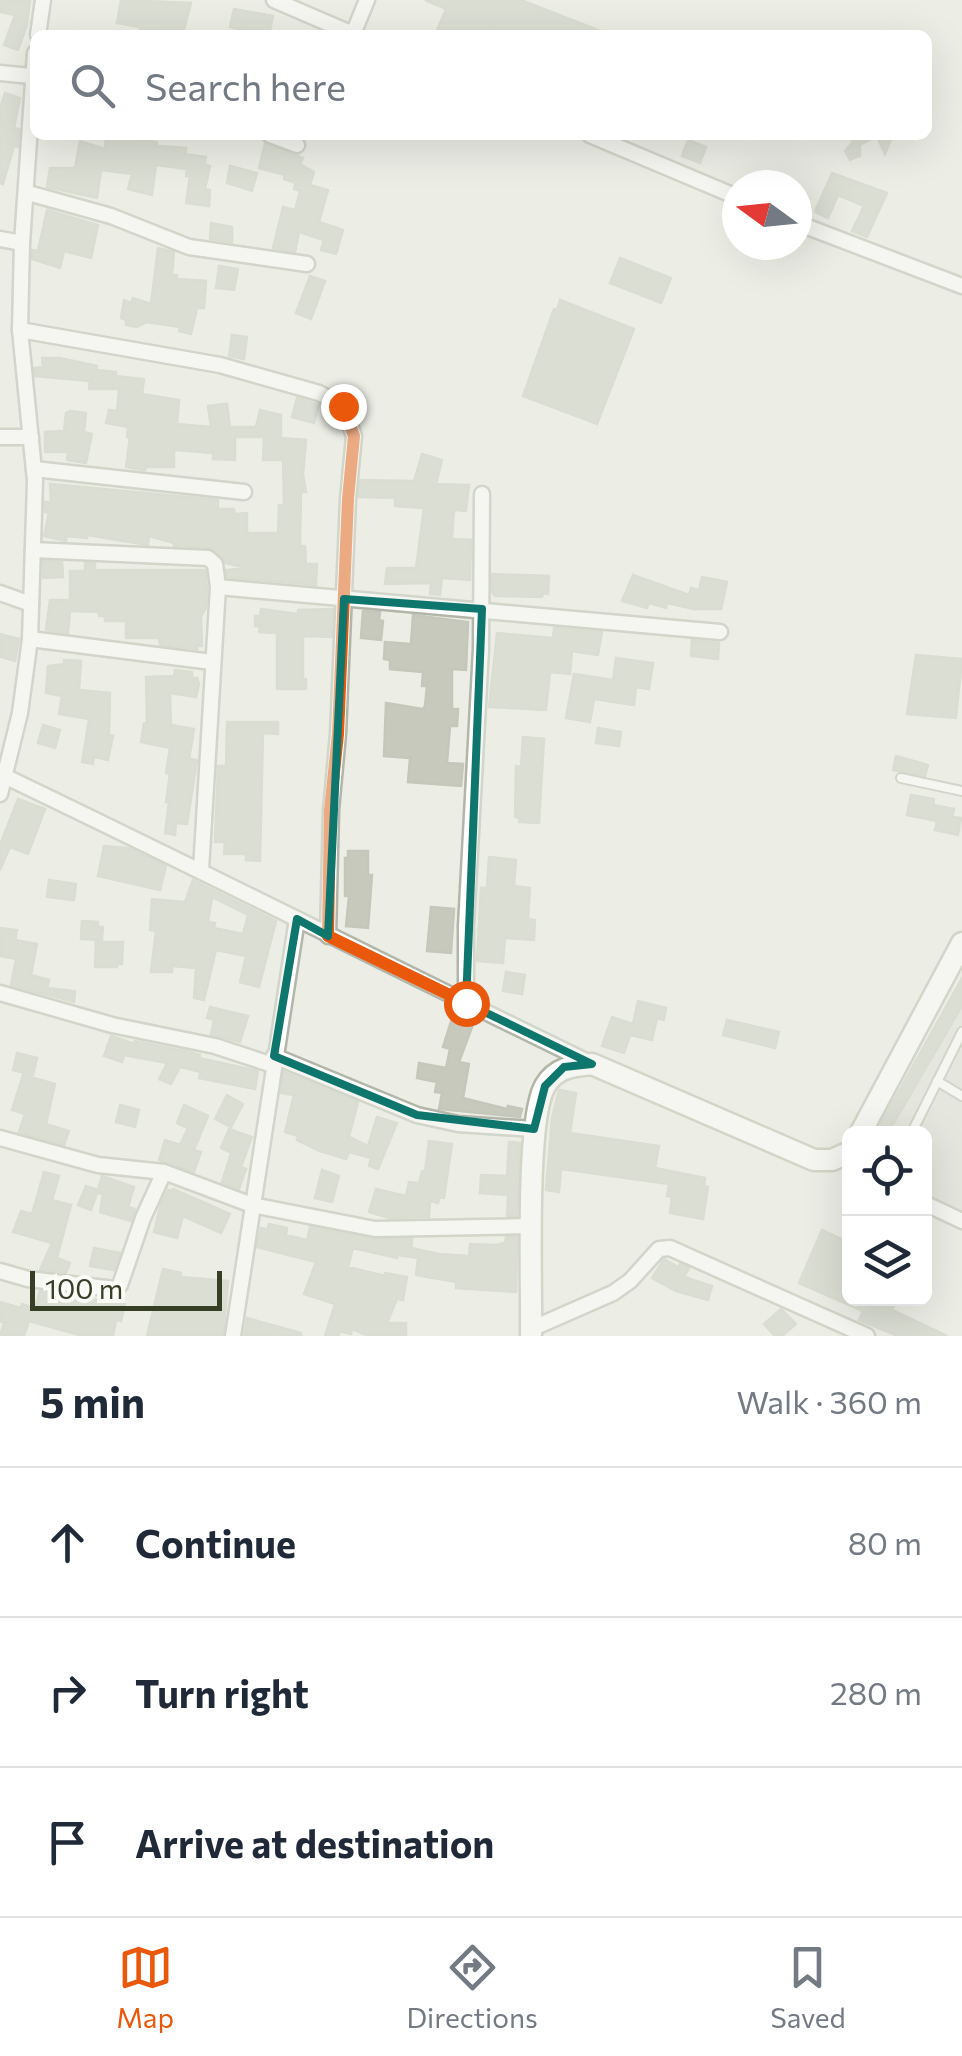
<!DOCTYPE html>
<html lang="en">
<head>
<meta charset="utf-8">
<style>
	:root { --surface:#fff; --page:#f6f6f7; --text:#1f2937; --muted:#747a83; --line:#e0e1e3; --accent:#ea580c }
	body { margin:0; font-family:Commissioner,sans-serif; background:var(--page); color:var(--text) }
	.controls { position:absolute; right:30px; bottom:30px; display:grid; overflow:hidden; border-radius:15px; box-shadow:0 10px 40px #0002 }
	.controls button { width:90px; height:90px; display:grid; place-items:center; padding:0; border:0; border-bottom:2px solid var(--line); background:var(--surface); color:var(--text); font:50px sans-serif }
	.compass { position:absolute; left:722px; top:170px; width:90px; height:90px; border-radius:50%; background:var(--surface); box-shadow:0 10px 40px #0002; rotate:285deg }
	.scale { position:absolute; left:30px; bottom:25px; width:192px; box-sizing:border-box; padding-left:10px; border:5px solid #363f26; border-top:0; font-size:28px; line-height:35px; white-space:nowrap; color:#363f26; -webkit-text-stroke:8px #fafaf7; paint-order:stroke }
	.stop { position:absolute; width:30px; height:30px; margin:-22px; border:8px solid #ea580c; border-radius:50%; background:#fff }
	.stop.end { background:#ea580c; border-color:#fff; box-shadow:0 2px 10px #0008 }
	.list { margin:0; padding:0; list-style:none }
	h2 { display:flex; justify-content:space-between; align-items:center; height:130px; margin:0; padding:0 40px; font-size:42px }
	h2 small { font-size:32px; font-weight:400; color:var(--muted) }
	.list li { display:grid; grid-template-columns:65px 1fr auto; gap:30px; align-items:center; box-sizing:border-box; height:150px; padding:0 40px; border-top:2px solid var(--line) }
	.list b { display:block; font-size:38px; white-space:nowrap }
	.list em { font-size:32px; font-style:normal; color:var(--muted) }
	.icon { flex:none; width:55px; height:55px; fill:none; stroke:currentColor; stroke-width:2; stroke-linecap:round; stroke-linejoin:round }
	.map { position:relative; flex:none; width:962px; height:1336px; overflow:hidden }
	.search { position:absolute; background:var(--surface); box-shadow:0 10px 40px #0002; left:30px; right:30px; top:30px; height:110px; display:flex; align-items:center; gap:25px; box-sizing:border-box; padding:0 35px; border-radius:15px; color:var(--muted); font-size:38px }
	.sheet { height:580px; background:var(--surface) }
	nav { display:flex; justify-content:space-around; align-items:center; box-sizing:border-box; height:140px; border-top:2px solid var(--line); background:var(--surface); font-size:28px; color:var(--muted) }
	nav a { display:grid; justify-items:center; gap:5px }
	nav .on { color:var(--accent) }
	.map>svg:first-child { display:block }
	.built { fill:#dcded5 }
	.building { fill:#c6c9bc; stroke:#c4c7b9; stroke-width:2.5; fill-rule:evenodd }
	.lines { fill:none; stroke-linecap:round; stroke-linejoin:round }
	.lane-casing { stroke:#b2b6a9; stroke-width:12 }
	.street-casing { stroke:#b2b6a9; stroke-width:19 }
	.secondary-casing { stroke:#b1b6a3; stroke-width:25 }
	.lane { stroke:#fff; stroke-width:8 }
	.street { stroke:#fff; stroke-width:14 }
	.secondary { stroke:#fff; stroke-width:20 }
	.route { stroke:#ea580c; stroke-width:12 }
	.marked { fill:none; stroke:#0f766e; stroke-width:8; stroke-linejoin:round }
</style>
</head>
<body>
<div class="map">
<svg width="962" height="1336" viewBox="0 0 962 1336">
	<rect width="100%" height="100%" fill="#eceee6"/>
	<path class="built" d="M962,1005V1214L925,1193L924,1134L893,1133L891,1125Z"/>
	<g class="building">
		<path d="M0,0H30L27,25L18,50L4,45L15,15L0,12Z"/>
		<path d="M121,0L191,3L183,33L164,28L163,35H138L140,27L117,23Z"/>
		<path d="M425,0H521L608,34L505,35L491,30L489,35H435L446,9Z"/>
		<path d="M234,9L273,16L269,35H251V32L230,27Z"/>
		<path d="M5,93L20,98L14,128L19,129L18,147L14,146L3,184L0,183V108Z"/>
		<path d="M106,135H130V138L157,142V146L186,148L185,154L206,157L204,164L210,166L205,189L210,190L209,206L186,203L190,176H186L187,169L156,165L152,195L128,189L132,174L101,170L97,198L47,187L50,168H75L80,141L105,149Z"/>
		<path d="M852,135H884L892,137L885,154L877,136L860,145V156L850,160L845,151L852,143Z"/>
		<path d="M688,140L706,147L700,163L682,156Z"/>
		<path d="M265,144L303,158L300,164L314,172L310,185L328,190L319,222L343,230L336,254L321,250L324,240L299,232L295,252L273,248L283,207L295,210L300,191L294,189L296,183L284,179L285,175L259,168Z"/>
		<path d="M230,166L257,173L252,191L227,183Z"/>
		<path d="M832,173L887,193L867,237L852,231L864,206L838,195L828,218L815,212Z"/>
		<path d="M47,210L98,225L91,258L64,251L60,268L32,259V250L38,251Z"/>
		<path d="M211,223L232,227V242L210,239Z"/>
		<path d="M158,248L174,252L172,275H177V279L206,281L204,308H197L191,334L179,331L180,327L147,322L137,327L126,325V320L121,318L124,300L131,303L133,298L151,304Z"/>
		<path d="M620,258L671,278L661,303L610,283Z"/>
		<path d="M219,266L238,269L234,290L216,288Z"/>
		<path d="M310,276L325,281L311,319L296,313Z"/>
		<path d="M560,300L634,329L597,424L523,396L554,309L557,310Z"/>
		<path d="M232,335L247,337L244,359L229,356Z"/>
		<path d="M42,358H60L97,366L96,370L116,372V376L144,379L142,394L179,400L177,424L211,427L208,406L223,404H227L230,427H256L260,410L281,415V438L306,440L303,475L306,492H301L300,542V546H305L306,564H317L316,585L227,577L226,570L246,568L226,563L210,548L174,546V543L149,536L148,545L87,535V538L67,536L66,541L44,536L49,512H45V502H51L50,484L218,500V509H234L235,514L247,513V533H278L279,505L284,506L283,460H263L264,437H235V460L213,459V453L174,450V467H146L145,470L126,467L130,438L127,437L128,427L106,423L109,410L117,411L119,389H89L90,381L35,376L34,368L43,367Z"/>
		<path d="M297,398L319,405L314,423L292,417Z"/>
		<path d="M70,411L86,413L84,432L92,434L86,463L67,460L68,452H45V432L64,431L66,413Z"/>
		<path d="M422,454L442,460L436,484L469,485L466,511L454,510L452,539L471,540L470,580L442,578L440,595L430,594L431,583L385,584L387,568H416L424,508L395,506V498L359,497L360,480L414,481Z"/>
		<path d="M43,561L62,562L63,577L43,578Z"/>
		<path d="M85,563H95V570H205L207,587L206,607L201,617L202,646H197V649L160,645L159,638H126V621H105V616H99V612L70,611L68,633L46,630L50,600H70V571H85Z"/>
		<path d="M492,574L549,576L548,594L543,593L542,597L495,596L492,592Z"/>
		<path d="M633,575L689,595L691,588L699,590L702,577L727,582L721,609H694L667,603L666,608L649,603L647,608L622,601Z"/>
		<path d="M261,609L298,614V610L333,609L332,637L303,636V679H306V689H277V633L259,632L260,626H255V616H260Z"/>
		<path d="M363,611L380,612L379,620L383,621L381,640L361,638Z"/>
		<path d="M413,615L468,622L466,670L452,669V709H458L457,726H450L447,763L463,764L461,786L408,782L410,758L384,756L386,703L423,709L425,706L427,686H422L423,672L390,669V660L384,659L385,642L411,644Z"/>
		<path d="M554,628L602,632L598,655L572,651L570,674L550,672L546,710L489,707L497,633L553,638Z"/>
		<path d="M0,634L19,639L15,661L1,657Z"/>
		<path d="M692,640L719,643L718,659L691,656Z"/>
		<path d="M916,655L962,659L956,718L907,714Z"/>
		<path d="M616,658L653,663L649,689L636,687L634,705L594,699L590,722L566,718L574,674L613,680Z"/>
		<path d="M64,660L81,661L79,690L110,693L109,735L113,736L108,760L94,757L93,764L82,762L89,719L59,714L62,696L46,693L48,666L64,664Z"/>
		<path d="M175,670L192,672V678H197L199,684L196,697L170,693L171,725L194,729L189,759L197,760L187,824L176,823L175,835L165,833L169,802H166L170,774L166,773L170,748L141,742L144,723H147L146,677L174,676Z"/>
		<path d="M227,722H278V734L263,733L260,861L246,860V854H224L225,842H215L218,766H226Z"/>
		<path d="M43,725L60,730L55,748L38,743Z"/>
		<path d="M598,728L621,732L619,746L596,743Z"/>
		<path d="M523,737L544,739L539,823L519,822V818L515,817L516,766L521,767Z"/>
		<path d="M896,756L928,765L925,776L893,770Z"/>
		<path d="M911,795L934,799L933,805L954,809L952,817L961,818L958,835L935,830L937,821L907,815Z"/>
		<path d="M18,799L45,809L28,854L10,847L0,870V845Z"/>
		<path d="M104,846L128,848L166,866L160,890L98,876Z"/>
		<path d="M348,851H368V875H372L368,928L346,926L349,896H345V858H348Z"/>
		<path d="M489,857L516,860L514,886L530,888L528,919L535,920L534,940L505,938L503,963L477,961L481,888H487Z"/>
		<path d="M49,880L76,884L74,900L47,897Z"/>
		<path d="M193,880L276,921L259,987L240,982L246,956L216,950L204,1000L194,998L196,968L172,966V972H151L156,931L150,930L152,899L185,902ZM212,897L248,915L243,934L214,928L215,923L208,922Z"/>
		<path d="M431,907L454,909L451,953L427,951Z"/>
		<path d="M82,921L98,922L97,927H103L102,940L81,939Z"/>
		<path d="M0,928L17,930L15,940L37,944L31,975L49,980L47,988L75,991L74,1002L11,985L16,959L0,956Z"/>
		<path d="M96,942H123L122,964H117V967H95Z"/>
		<path d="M506,972L525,975L522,994L503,991Z"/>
		<path d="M962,978V1006L888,1133L879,1127Z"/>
		<path d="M638,1001L666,1008L664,1020L657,1018L652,1040L630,1035L624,1053L602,1046L612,1017L633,1024Z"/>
		<path d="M210,1007L248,1016L240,1042L211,1034L214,1020L207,1018Z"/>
		<path d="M454,1012L475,1019L459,1062L469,1064L463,1098L507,1109L508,1106L522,1109L520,1117L439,1109L442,1093L435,1092L437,1082L417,1078L419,1063L446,1068L450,1049L443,1047Z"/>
		<path d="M727,1020L779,1032L775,1048L723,1035Z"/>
		<path d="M111,1036L135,1044V1041L190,1052L200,1055L199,1058L258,1071L255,1089L199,1078L201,1072L180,1067L171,1084L159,1079L167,1063L124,1055L122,1062L104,1056Z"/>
		<path d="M17,1053L37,1058L33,1075L13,1070Z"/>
		<path d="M284,1072L358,1102L349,1137L368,1146L377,1117L397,1123L378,1169L369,1166L371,1158L349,1152L346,1159L320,1151L297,1140L298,1136L285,1132L294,1095L281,1093Z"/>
		<path d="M23,1075L55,1084L46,1124L69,1131L64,1145L19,1132L25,1114L12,1110Z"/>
		<path d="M559,1090L576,1093L570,1133L659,1146L655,1168L705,1178L704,1186L708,1187L703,1219L670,1213L672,1197L667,1196L669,1184L561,1169L559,1192L546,1190L552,1118Z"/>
		<path d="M227,1095L243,1104L231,1127L215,1119Z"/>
		<path d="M120,1105L139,1110L135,1127L116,1122Z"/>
		<path d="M184,1105L208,1116L194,1150L201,1152L194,1172L159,1160L165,1140L180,1145L188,1128L177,1123Z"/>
		<path d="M229,1129L252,1137L241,1167L246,1169L239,1189L222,1182L231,1153L221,1148Z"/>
		<path d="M429,1141L452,1144L444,1198L440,1197L438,1203L430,1201L429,1217L389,1218L369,1212L376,1189L406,1196L409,1182L419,1183L422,1171L425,1172Z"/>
		<path d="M509,1142L520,1143L517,1216H507L508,1195L480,1193L481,1175L507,1176Z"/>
		<path d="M322,1170L339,1176L332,1202L315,1198Z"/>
		<path d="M44,1172L59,1176L52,1200L71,1205L57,1258L70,1263L66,1273L40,1270L52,1243L13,1232L21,1211L32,1214Z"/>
		<path d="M102,1176L134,1187L128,1207L135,1209L131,1221L100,1212L103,1194L97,1193L91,1210L78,1205L86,1186L98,1190Z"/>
		<path d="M173,1189L230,1214L221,1233L183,1216L177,1238L154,1232L160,1207L168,1190L172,1191Z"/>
		<path d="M269,1224L287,1228L286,1235L307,1240L310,1227L373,1239H412L411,1248L439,1254L469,1256L470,1244L496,1245L505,1243L506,1237H517L516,1292L456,1288V1282L416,1275L418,1258L397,1255V1258L353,1248L348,1267L385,1276V1273L407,1277L403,1300L397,1299L387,1323H406V1336H369L352,1329L351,1334L340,1331L338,1336H325L335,1304L304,1294L316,1262L257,1247L261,1228L267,1230Z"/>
		<path d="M822,1230L850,1243V1298H898L892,1310L947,1336H898L859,1320L863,1311L799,1283Z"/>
		<path d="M94,1248L120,1253L114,1270L90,1266Z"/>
		<path d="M664,1259L678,1267L680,1264L689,1268L684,1277L712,1286L708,1300L676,1291L652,1278Z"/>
		<path d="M163,1269L181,1273L180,1277L228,1281L223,1336H147Z"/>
		<path d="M40,1291L125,1304L121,1321L116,1320L113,1336H83L29,1321L24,1336H0L4,1323L0,1321V1302L21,1308L22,1304L35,1308Z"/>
		<path d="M781,1309L796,1324L782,1336H775L764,1324Z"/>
		<path d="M247,1318L301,1333V1336H244Z"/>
	</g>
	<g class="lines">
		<defs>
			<g id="lane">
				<path d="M901,778L962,791"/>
				<path d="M937,1081L962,1096"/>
				<path d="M911,1134L962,1032"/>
			</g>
			<g id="street">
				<path d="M274,0L355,35"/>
				<path d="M353,34L367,0"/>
				<path d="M38,35L43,0"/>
				<path d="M0,73L31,76"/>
				<path d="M270,135L297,145"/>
				<path d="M590,135L737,197"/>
				<path d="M28,193L111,216L189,247L307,264"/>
				<path d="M797,223L962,286"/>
				<path d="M0,239L22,243"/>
				<path d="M20,330L220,365L319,393L343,406L354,436L348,499L338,734L331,810L328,936"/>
				<path d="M0,437H31"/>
				<path d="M34,469L244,492"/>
				<path d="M33,550L208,558L215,564L218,587L201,870"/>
				<path d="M218,587L720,632"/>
				<path d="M0,593L31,604"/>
				<path d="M30,639L212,662"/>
				<path d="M0,774C199,869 394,968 592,1064"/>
				<path d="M0,794L20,713L30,639L35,481L20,330L22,243L35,53"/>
				<path d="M0,993L112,1025L215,1046L273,1065"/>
				<path d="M466,1003V926L481,649L482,494"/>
				<path d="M274,1056L417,1115L458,1124L534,1129"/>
				<path d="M0,1138L98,1165L164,1172L252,1205L375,1229L533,1226"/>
				<path d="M924,1203L962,1221"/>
				<path d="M0,1271L28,1279L115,1289L120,1285L143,1218L164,1172"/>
				<path d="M531,1329L613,1293L630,1281L659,1249L670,1248L867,1336"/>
				<path d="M233,1336L297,919"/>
			</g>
			<g id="secondary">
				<path d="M860,1134L962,943"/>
				<path d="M531,1336C532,1287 525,1121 545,1086C556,1067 573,1066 592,1064L814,1160H832L850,1152"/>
			</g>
		</defs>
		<use href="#lane" class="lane-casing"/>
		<use href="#street" class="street-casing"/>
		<use href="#secondary" class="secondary-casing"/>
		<use href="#lane" class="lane"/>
		<use href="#street" class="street"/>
		<use href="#secondary" class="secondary"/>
	</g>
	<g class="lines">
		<path class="route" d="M343,406L354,436L348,499L338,734L330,810L328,936L466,1003"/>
	</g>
	<path d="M0 0H962V1336H0ZM344,599L482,609L466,1003L592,1064L564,1067L545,1086L534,1129L417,1115L274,1056L297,919L328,936Z" fill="#eceee6" fill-opacity=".55" fill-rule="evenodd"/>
	<path class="marked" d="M344,599L482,609L466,1003L592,1064L564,1067L545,1086L534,1129L417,1115L274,1056L297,919L328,936Z"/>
</svg>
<div class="controls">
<button><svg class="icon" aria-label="locate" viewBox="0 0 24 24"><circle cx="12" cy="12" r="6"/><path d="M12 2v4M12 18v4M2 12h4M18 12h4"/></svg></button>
<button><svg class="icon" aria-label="layers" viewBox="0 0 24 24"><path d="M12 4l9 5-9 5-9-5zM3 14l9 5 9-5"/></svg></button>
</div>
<svg class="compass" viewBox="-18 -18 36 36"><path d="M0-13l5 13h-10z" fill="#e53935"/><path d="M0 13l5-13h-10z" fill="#747a83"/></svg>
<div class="scale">100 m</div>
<div class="stop" style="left:466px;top:1003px"></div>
<div class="stop end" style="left:343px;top:406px"></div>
<div class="search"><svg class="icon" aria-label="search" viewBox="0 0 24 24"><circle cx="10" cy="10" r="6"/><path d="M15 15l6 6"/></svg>Search here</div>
</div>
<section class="sheet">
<h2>5 min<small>Walk · 360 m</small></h2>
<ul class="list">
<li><svg class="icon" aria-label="ahead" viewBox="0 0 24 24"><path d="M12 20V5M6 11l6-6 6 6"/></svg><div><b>Continue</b></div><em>80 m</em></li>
<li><svg class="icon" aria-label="right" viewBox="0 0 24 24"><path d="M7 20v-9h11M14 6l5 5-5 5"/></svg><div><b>Turn right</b></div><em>280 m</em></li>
<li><svg class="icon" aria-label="arrive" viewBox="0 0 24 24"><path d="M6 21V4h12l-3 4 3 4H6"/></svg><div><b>Arrive at destination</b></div></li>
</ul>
</section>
<nav>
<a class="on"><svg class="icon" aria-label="map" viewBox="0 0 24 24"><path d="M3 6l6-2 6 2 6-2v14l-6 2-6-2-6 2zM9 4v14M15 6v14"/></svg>Map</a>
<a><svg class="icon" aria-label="directions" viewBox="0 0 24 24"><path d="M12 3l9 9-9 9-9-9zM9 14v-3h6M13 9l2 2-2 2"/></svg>Directions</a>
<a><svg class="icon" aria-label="saved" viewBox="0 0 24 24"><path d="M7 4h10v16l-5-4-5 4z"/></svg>Saved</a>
</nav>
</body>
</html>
